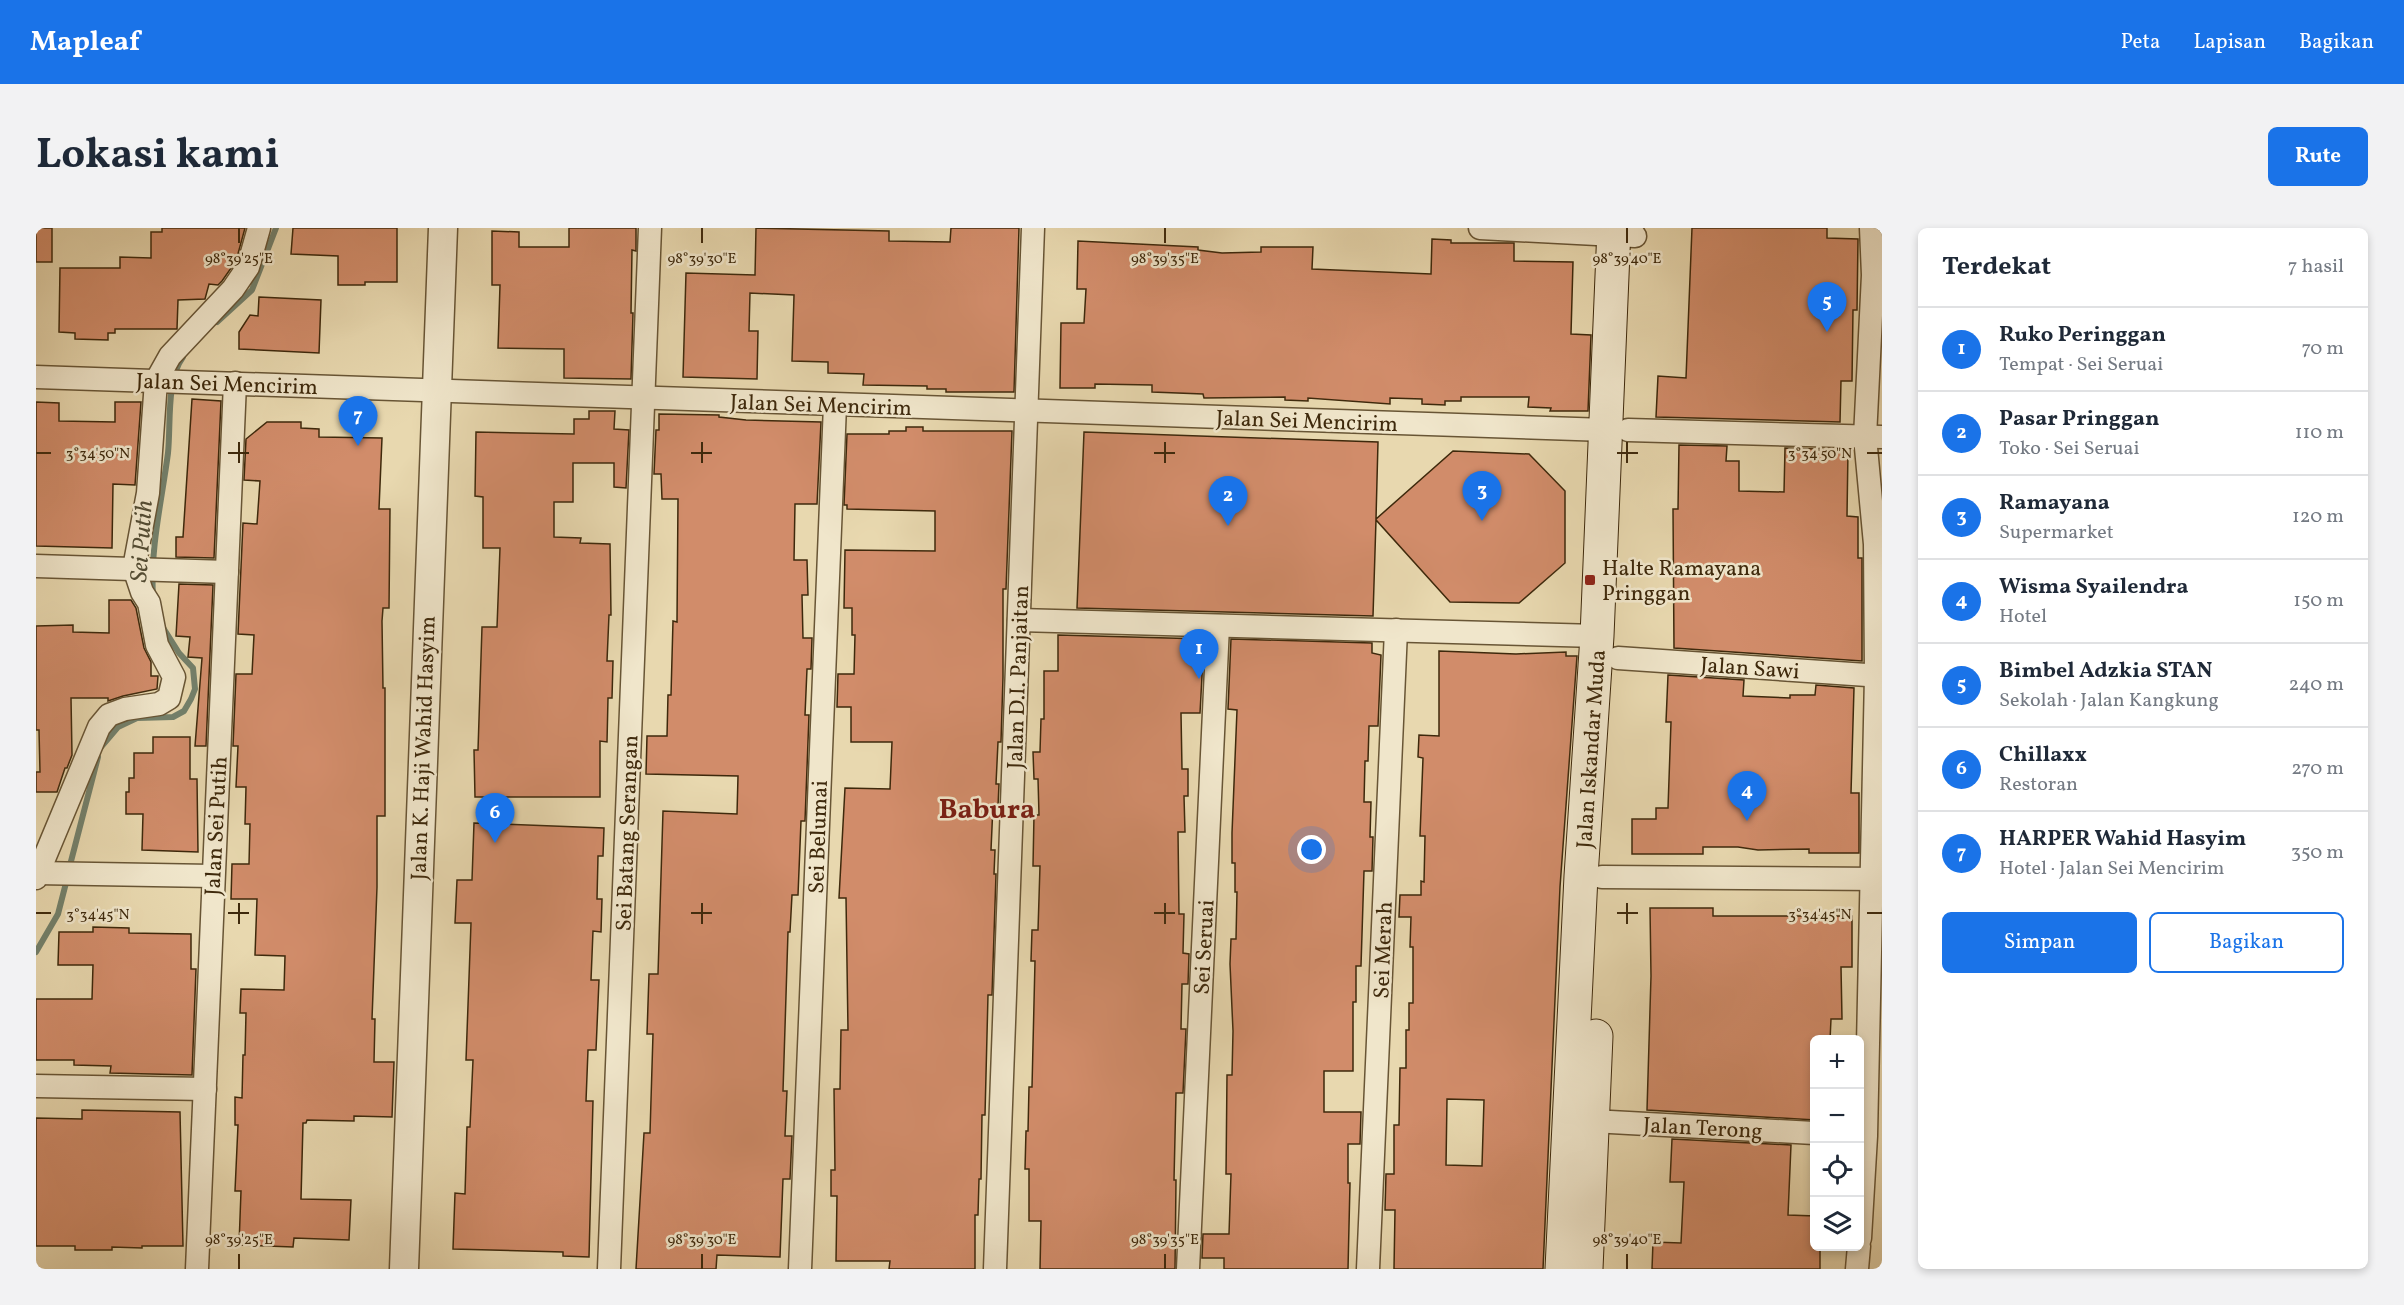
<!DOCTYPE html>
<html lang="id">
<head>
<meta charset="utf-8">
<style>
	:root { --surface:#fff; --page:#f2f2f3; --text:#1f2937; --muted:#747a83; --line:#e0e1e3; --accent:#1a73e8 }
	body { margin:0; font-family:Vollkorn,serif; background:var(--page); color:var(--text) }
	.controls { position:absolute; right:18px; bottom:18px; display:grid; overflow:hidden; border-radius:9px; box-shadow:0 3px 9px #0003 }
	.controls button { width:54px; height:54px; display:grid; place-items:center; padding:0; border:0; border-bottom:2px solid var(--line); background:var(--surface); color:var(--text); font:30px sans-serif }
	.you { position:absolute; left:1276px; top:622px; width:21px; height:21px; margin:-15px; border:4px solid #fff; border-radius:50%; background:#1a73e8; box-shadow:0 0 0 9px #1a73e833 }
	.badge { display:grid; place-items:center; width:39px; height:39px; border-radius:50%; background:var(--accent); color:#fff; font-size:20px; font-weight:700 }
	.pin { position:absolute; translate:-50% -50px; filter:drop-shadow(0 2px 3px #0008) }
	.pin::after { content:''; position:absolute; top:32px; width:21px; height:18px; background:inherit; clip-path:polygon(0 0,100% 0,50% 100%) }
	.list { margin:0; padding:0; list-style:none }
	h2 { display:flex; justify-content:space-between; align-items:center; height:78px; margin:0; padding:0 24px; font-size:26px }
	h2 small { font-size:20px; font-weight:400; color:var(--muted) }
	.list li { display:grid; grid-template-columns:39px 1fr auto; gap:18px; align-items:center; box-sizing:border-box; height:84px; padding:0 24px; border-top:2px solid var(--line) }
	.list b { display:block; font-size:22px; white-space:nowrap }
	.list p { margin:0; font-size:20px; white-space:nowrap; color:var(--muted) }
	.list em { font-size:20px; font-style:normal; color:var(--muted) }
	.actions { display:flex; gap:12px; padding:18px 24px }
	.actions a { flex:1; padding:14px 0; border:2px solid var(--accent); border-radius:9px; text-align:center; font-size:21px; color:var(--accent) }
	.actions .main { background:var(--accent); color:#fff }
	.icon { flex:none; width:33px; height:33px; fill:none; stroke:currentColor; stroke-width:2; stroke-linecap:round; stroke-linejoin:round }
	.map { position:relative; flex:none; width:1846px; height:1041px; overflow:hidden; border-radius:9px }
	header { display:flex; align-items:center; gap:36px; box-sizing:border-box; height:84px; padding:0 30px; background:var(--accent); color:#fff }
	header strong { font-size:28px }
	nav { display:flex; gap:33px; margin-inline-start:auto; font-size:21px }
	.intro { display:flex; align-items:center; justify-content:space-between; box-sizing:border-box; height:144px; padding:0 36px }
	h1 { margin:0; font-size:42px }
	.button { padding:15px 27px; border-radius:9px; background:var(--accent); color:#fff; font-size:21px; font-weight:700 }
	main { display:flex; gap:36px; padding:0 36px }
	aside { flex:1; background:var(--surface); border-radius:9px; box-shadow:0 3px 9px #0003 }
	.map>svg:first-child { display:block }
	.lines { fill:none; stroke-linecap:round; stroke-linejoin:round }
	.stream { stroke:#73806b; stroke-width:6 }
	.building { fill:#d18c6a; stroke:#3e290c; stroke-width:1.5; fill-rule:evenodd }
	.minor-casing { stroke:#685535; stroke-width:25 }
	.tertiary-casing { stroke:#685535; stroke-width:31 }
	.secondary-casing { stroke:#3e290c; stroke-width:35 }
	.minor { stroke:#f0e6cb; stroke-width:22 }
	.tertiary { stroke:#f0e6cb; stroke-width:28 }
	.secondary { stroke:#f0e6cb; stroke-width:33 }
	.ticks { fill:none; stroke:#3e290c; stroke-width:2 }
	.poi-dot { fill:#8f2418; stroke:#f0e6cb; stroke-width:2 }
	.labels { text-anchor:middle; stroke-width:5; stroke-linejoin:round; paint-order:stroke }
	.street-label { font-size:22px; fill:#3e290c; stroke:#f0e6cb }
	.poi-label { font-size:22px; fill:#3e290c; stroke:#f0e6cb; text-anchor:start }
	.water-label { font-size:24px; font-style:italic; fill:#544d34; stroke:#f0e6cb }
	.district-label { font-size:28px; font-weight:bold; fill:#7a1f14; stroke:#f0e6cb }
	.ticks-label { font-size:15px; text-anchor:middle; fill:#3e290c; stroke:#f0e6cb; stroke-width:5; stroke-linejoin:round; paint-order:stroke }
</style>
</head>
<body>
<header>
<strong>Mapleaf</strong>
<nav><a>Peta</a><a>Lapisan</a><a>Bagikan</a></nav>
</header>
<div class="intro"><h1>Lokasi kami</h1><a class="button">Rute</a></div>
<main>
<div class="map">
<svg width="1846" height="1041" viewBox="0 0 1846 1041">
	<rect width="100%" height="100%" fill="#e8d8af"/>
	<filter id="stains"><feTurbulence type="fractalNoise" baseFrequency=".00333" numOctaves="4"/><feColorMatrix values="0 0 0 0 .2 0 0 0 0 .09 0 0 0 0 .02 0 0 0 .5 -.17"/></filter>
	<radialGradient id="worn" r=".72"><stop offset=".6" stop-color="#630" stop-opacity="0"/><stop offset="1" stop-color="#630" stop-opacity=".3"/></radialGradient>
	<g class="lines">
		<g class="stream">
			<path d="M181,94L216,62L240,0"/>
			<path d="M117,368C114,321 126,271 132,225C135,197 130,152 147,129"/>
			<path d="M65,519L82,499L101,490L137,489L148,483L155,471L159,461L157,440L143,425L126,398"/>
			<path d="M33,641L62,529"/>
			<path d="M0,724L22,686L31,651"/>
		</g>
	</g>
	<g class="building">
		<rect x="0" y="0" width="16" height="34"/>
		<path d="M126,0H209L200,33L186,53L182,57L173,56L169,71L142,72L141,101H79V105H72V112L39,111V105L23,104L24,40H84V29L115,30V4H126Z"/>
		<path d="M257,0H361V54H329V57H302V28L255,26Z"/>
		<path d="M533,0H600V23L596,22L595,85H597L595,151L528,150V121L462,120L464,57H456V3L483,4V19H533Z"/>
		<path d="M720,0L853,3V13L914,14L915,0H983L978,164H910V161H891V158L827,157L828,146L792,145V134L756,133L758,67L714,65L713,103H722L721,151L647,149L650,45L719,47Z"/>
		<path d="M1656,0H1791V10L1822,11L1821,82H1817L1816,153H1805L1804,194L1620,189L1622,148L1650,150Z"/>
		<path d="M1396,11L1415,12V15H1478V33L1537,34L1535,106L1555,107L1552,183H1514L1515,180L1492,179L1493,169H1425V173H1409V177L1386,176V171L1354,170V176L1272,170V173L1249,172V169L1168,170L1167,166L1116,164V157L1059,156V160H1024L1025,95H1048L1050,61H1041L1042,13L1162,19V22L1186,25L1225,24V19H1277L1276,41L1395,46Z"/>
		<path d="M223,69L285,72L283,125L203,121V104L214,87L222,88Z"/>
		<path d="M156,171L185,173L178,330L140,329V309H147Z"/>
		<path d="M0,174L23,175V193L79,194V174H105L99,257L77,256L76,320L0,318Z"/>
		<path d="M553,183H579L578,201L593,202L590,260L578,259V235H537V274H518V309L545,310L544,315L574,316L575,387H573L571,433H577L576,470H572L571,514L564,513V569H439L438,522H442L446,399H461L464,320H447V269L439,268L440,204L538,206V191H553Z"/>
		<path d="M623,186L683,187V189L710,192L785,194L781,276H759L758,332H771L772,367H766L767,410H776L775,441H771L769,487H773L769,593H765L762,667H756L754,704H752L747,863H751L749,908H756L754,951H747L744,1029L681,1027L680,1041H600L608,905H614L617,806H611L613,746H622L627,583L701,586L702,548L610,546L611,508H631L632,467H635L637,393L641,394L642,271H626L625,246H618L620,202H623Z"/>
		<path d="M231,194H265V200L283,201V209L346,210L343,281H354L353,380H347L346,393L347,460H349V588H341V659L336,791H339L338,834H358L356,889L318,888V893L271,892L270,895H267L265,971L315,972L313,1012L258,1010L257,1019L203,1017L205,963H199L202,897H199V869L206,870L207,827H209L210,785H204L205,761L248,762L249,728L219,727L221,671H195L196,636H213L214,596H209L210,559H200L202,518H197L200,446H216L218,407L202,406L207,295L221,296L224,253L208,252L210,211Z"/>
		<path d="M870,199H887V203H976L970,361H967V449L965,514H962L960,556H963L962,578L957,577L955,622H959L958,646H960L956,767H952L949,887H946L945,951H943L942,987H939V1041H853L854,1033H800L801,968H795V942H799L798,861H804L805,802H812L810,670H803L809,560L854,561L856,514H815V479H801L802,446H818L819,407H816V380H808L809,322L899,323V283L811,281V277H808L811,206H853V203H870Z"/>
		<path d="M1048,204L1342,214L1340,291L1417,223L1493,226L1529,263V335L1483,375L1414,374L1340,292L1337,388L1041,380Z"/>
		<path d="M1643,217L1691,218L1690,233H1703V263L1748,264L1749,220L1812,222L1811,288L1822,289V330H1826V433L1638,420L1637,281H1642Z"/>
		<path d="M143,356L177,357L170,518H159L166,430L152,429L154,409L140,408Z"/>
		<path d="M73,372H95L100,380L108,420L115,434V448H122L121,461L87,468L72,473V470H35L36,527L31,540H29L21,564H0V544H4L3,502H0V398L37,397V404L73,405Z"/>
		<path d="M1022,407L1168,411L1164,485H1145L1146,541H1152V568H1148L1149,604H1142L1143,686H1148L1147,725L1153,726L1152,756H1146L1145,801H1150L1147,865H1140L1138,952H1140L1139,1041H1004L1005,993H993V941H989L990,903H992L993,859H996L999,733H995L996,702H1002L1004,638H997L998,587H1003L1002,551H998L997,524H1004L1005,491H1008V443H1022Z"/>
		<path d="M1195,411L1336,415V425L1345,427L1342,498H1333L1332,533H1329L1328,574H1335L1334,609H1337L1336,643H1328L1325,738H1320V774H1317V843H1288V884H1325L1324,916H1312V955H1314L1312,1041H1188V1030H1166L1167,1006H1193L1195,946H1190L1191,847H1196L1197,803L1194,736L1195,711H1200L1201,664H1199V635H1196V605L1201,482L1192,481Z"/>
		<path d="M1403,423L1480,426L1530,424V428H1541L1524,659L1507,1041H1358L1359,982H1349L1350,946H1358V897H1363L1364,840H1370V802H1373V775H1377V719H1374L1375,689H1363L1364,667H1385V653L1388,654L1389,608H1384L1387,530L1382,529L1383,507L1403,508ZM1411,871L1448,872L1446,938L1410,937Z"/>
		<path d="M1632,447L1708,452L1707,468L1754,470V467H1779L1780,457L1818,460L1815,565H1823V625H1773V621L1722,622L1702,619H1667V626H1596V591H1620V580H1632L1635,494H1630Z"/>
		<path d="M117,509H154V551H161L162,624L106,622L107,586H90V564H93V550H98V525H117Z"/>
		<path d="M438,595L568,600L567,628H562L561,671H566L565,704L557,703L555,752H563L560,822H552L550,873H557L553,1029L527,1028V1024L417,1021L419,965L429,966L431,899H434L437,832H430L435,695H419L421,652H436Z"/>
		<path d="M1614,680H1677V688H1816V739H1805L1806,791H1795L1794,812H1779V892L1611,882L1615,748Z"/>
		<path d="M57,699L93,700V705L155,706V741H160L156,847L74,845L75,838L38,837V832H0V771H56L57,737H22L23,704H57Z"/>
		<path d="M46,882L144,884L147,1018H106V1020L76,1019V1022H39V1018H0V890L46,891Z"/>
		<path d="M1636,911L1755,917L1752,987L1779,988V1018H1784V1041H1616L1617,1014L1645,1015L1648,954H1634Z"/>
	</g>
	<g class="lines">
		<defs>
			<g id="minor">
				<path d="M1444,0L1599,8"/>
				<path d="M0,149L1570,202"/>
				<path d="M1592,202L1846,209"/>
				<path d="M0,338L191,344"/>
				<path d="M983,392L1561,408"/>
				<path d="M1582,430L1846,448"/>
				<path d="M0,645L176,648"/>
				<path d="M1566,649L1846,651"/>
				<path d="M0,650L63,499L73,487L89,481L123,476L133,470L138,449L121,417L113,375L106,364L98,340L112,265L120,153L134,128L197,61L212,39L223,0"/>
				<path d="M0,858L169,861"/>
				<path d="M1556,893L1778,905"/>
				<path d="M1824,1010L1830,908L1840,448L1839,316L1829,209L1837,47L1835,0"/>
				<path d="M161,1041L199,155"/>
				<path d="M573,1041L614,0"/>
				<path d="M764,1041L799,177"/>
				<path d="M959,1041L997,0"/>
				<path d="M1152,1041L1182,398"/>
				<path d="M1332,1041L1360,402"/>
				<path d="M1821,1041L1823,1018"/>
			</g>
			<path id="tertiary" d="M368,1041L407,0"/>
			<g id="secondary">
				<path d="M1526,1041L1545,648L1561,408L1578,0"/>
				<path d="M1550,1041L1560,808"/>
			</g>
		</defs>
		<use href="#minor" class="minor-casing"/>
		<use href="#tertiary" class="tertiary-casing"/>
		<use href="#secondary" class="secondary-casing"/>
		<use href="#minor" class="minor"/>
		<use href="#tertiary" class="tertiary"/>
		<use href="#secondary" class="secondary"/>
	</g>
	<path class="ticks" d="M203,0V15M666,0V15M1129,0V15M1591,0V15M203,214V235M666,214V235M1129,214V235M1591,214V235M0,225H15M192,225H213M655,225H676M1118,225H1139M1581,225H1602M1831,225H1846M203,675V696M666,675V696M1129,675V696M1591,675V696M0,685H15M192,685H213M655,685H676M1118,685H1139M1581,685H1602M1831,685H1846M203,1026V1041M666,1026V1041M1129,1026V1041M1591,1026V1041"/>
	<rect class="poi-dot" x="1548" y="346" width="12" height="12" rx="3"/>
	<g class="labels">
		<g class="street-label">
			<text transform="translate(191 155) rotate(2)" y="8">Jalan Sei Mencirim</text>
			<text transform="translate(785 176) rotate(2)" y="8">Jalan Sei Mencirim</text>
			<text transform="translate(1271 192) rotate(2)" y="8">Jalan Sei Mencirim</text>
			<text transform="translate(1714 439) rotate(4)" y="8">Jalan Sawi</text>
			<text transform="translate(981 449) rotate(-88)" y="8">Jalan D.I. Panjaitan</text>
			<text transform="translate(386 520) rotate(-88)" y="8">Jalan K. Haji Wahid Hasyim</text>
			<text transform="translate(1554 521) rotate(-86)" y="8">Jalan Iskandar Muda</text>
			<text transform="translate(179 598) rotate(-87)" y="8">Jalan Sei Putih</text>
			<text transform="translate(590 605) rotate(-88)" y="8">Sei Batang Serangan</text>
			<text transform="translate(781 609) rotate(-88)" y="8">Sei Belumai</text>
			<text transform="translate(1167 719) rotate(-87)" y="8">Sei Seruai</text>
			<text transform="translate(1346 722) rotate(-88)" y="8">Sei Merah</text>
			<text transform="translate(1667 899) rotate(3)" y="8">Jalan Terong</text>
		</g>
		<g class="poi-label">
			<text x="1566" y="347">Halte Ramayana<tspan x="1566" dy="25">Pringgan</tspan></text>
		</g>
		<g class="water-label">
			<text transform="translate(105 313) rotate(-86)" y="8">Sei Putih</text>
		</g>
		<g class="district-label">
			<text x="951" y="590">Babura</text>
		</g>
	</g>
	<g class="ticks-label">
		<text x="203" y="35">98°39'25"E</text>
		<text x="666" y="35">98°39'30"E</text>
		<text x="1129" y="35">98°39'35"E</text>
		<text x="1591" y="35">98°39'40"E</text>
		<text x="62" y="230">3°34'50"N</text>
		<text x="1784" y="230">3°34'50"N</text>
		<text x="62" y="691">3°34'45"N</text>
		<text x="1784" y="691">3°34'45"N</text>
		<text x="203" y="1016">98°39'25"E</text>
		<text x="666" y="1016">98°39'30"E</text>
		<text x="1129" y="1016">98°39'35"E</text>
		<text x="1591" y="1016">98°39'40"E</text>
	</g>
	<rect width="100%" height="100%" filter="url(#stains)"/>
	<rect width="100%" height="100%" fill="url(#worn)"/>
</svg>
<div class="controls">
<button>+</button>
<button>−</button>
<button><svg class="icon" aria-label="locate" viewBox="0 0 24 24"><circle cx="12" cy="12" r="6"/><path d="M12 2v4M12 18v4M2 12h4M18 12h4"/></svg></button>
<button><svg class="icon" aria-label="layers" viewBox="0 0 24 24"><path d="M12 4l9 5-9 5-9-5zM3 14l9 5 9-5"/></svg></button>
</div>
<div class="you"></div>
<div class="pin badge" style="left:1163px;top:451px">1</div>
<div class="pin badge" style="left:1192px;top:298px">2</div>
<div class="pin badge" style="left:1446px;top:293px">3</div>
<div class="pin badge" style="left:1711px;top:593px">4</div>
<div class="pin badge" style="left:1791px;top:104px">5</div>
<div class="pin badge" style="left:459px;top:615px">6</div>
<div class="pin badge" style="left:322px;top:218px">7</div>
</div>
<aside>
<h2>Terdekat<small>7 hasil</small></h2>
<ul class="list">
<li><span class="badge">1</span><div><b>Ruko Peringgan</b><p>Tempat · Sei Seruai</p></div><em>70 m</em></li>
<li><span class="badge">2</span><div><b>Pasar Pringgan</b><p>Toko · Sei Seruai</p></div><em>110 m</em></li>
<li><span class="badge">3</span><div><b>Ramayana</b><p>Supermarket</p></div><em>120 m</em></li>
<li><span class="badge">4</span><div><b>Wisma Syailendra</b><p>Hotel</p></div><em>150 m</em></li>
<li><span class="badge">5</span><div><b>Bimbel Adzkia STAN</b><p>Sekolah · Jalan Kangkung</p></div><em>240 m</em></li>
<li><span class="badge">6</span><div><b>Chillaxx</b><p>Restoran</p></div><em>270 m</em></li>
<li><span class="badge">7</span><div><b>HARPER Wahid Hasyim</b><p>Hotel · Jalan Sei Mencirim</p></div><em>350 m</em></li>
</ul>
<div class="actions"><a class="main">Simpan</a><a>Bagikan</a></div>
</aside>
</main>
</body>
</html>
